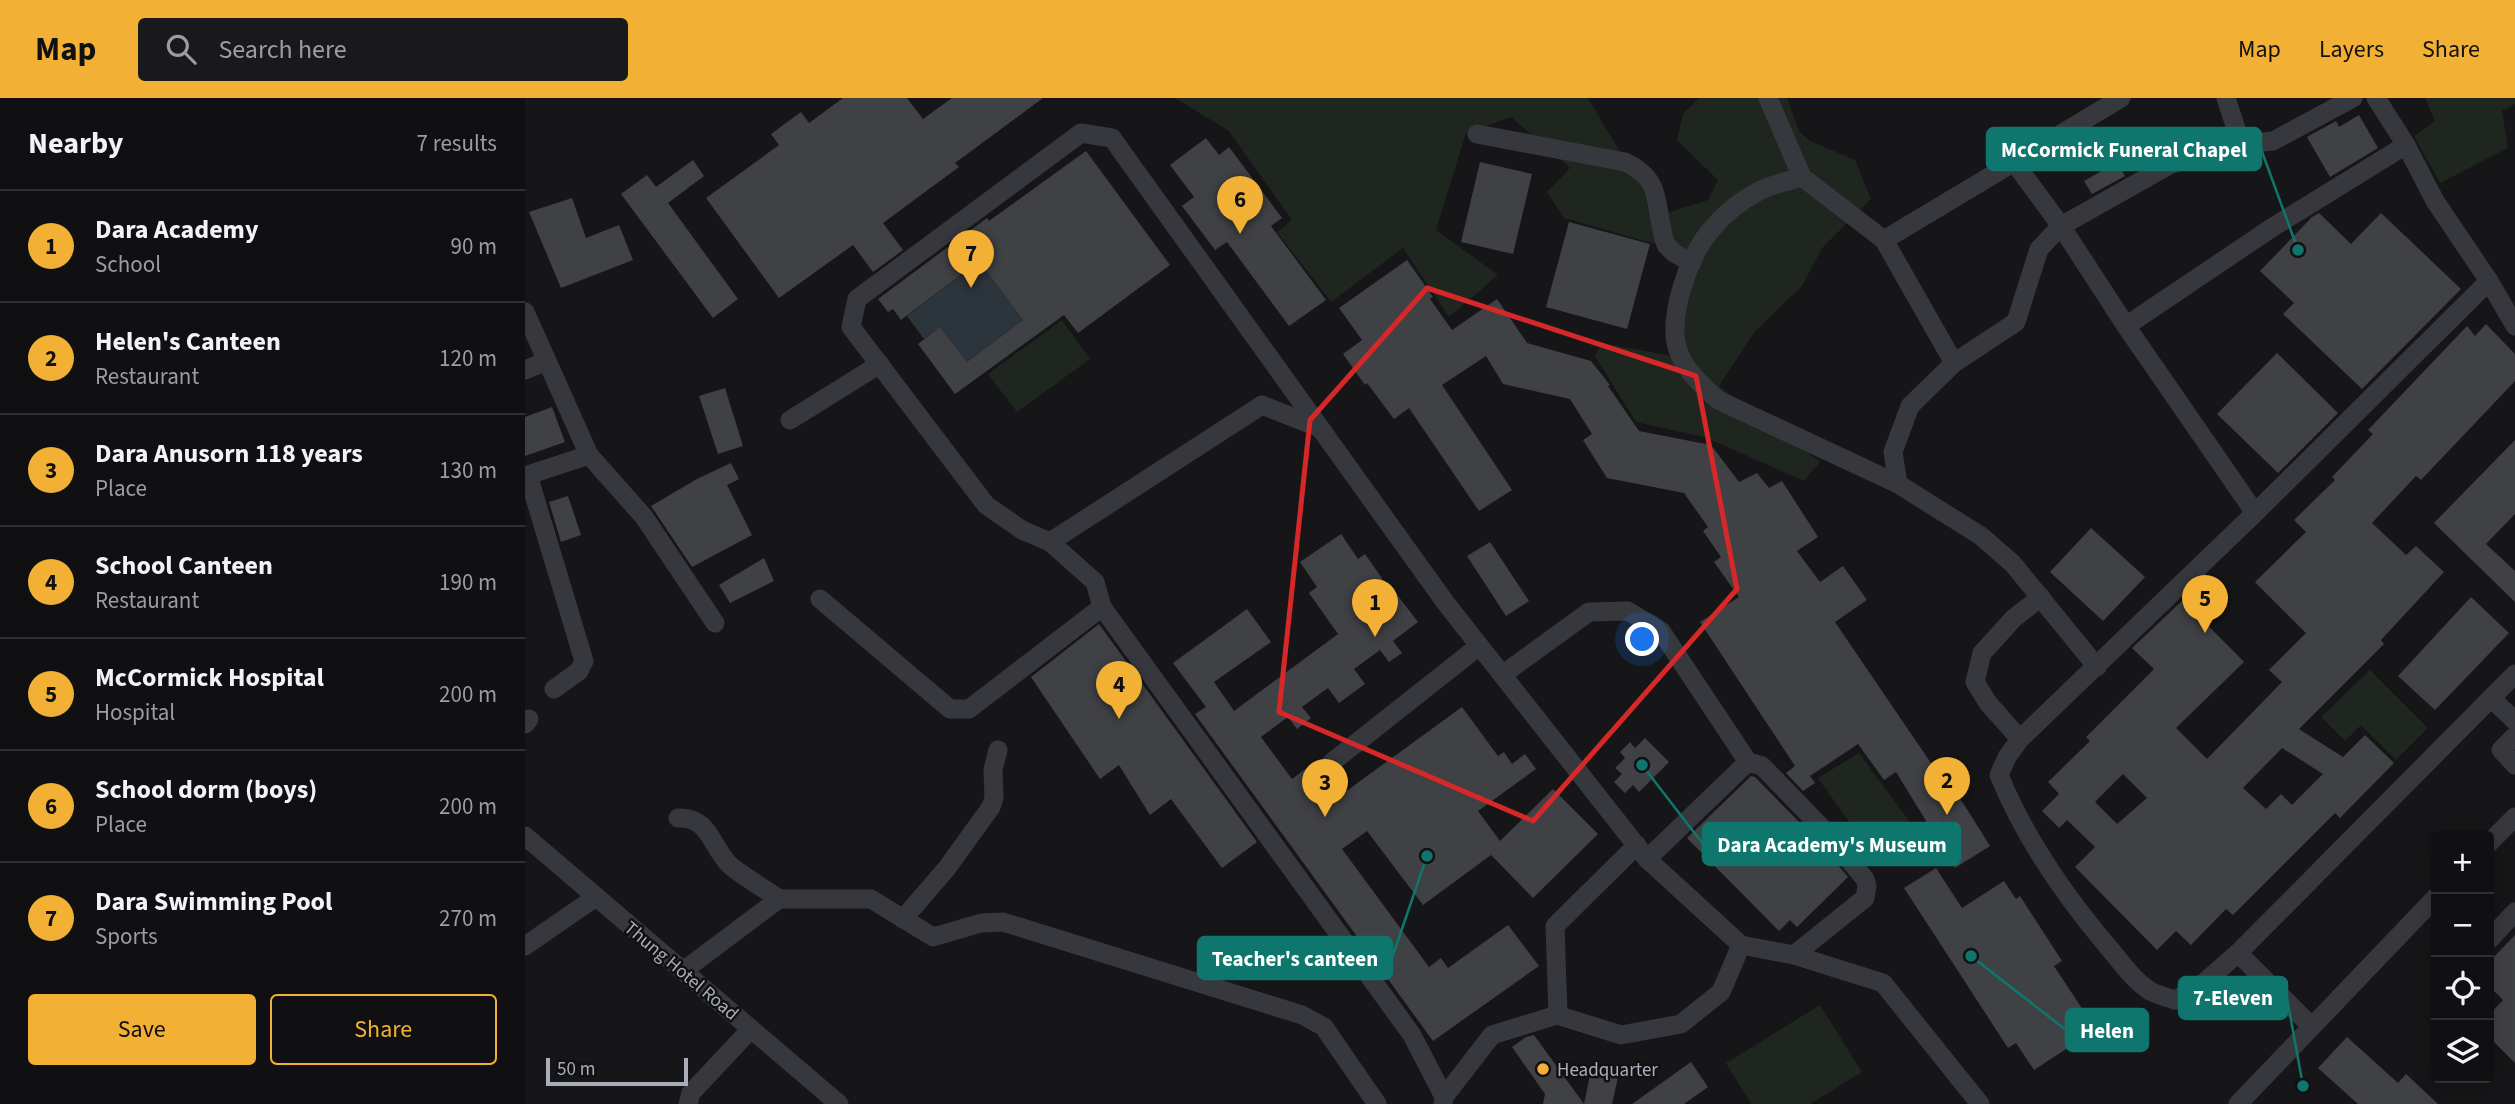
<!DOCTYPE html>
<html lang="en">
<head>
<meta charset="utf-8">
<style>
	:root { --surface:#101012; --page:#19191b; --text:#f1f3f6; --muted:#9c9d9f; --line:#303032; --accent:#f2b134 }
	body { margin:0; font-family:"Source Sans 3",sans-serif; background:var(--page); color:var(--text) }
	.controls { position:absolute; right:21px; bottom:21px; display:grid; overflow:hidden; border-radius:7px; box-shadow:0 4px 18px #0003 }
	.controls button { width:63px; height:63px; display:grid; place-items:center; padding:0; border:0; border-bottom:2px solid var(--line); background:var(--surface); color:var(--text); font:35px sans-serif }
	.scale { position:absolute; left:21px; bottom:18px; width:142px; box-sizing:border-box; padding-left:7px; border:4px solid #a8adb8; border-top:0; font-size:19px; line-height:24px; white-space:nowrap; color:#a8adb8; -webkit-text-stroke:5px #111113; paint-order:stroke }
	.you { position:absolute; left:1118px; top:542px; width:24px; height:24px; margin:-18px; border:5px solid #fff; border-radius:50%; background:#1a73e8; box-shadow:0 0 0 10px #1a73e833 }
	.badge { display:grid; place-items:center; width:46px; height:46px; border-radius:50%; background:var(--accent); color:#111; font-size:23px; font-weight:700 }
	.pin { position:absolute; translate:-50% -58px; filter:drop-shadow(0 2px 4px #0008) }
	.pin::after { content:''; position:absolute; top:37px; width:24px; height:21px; background:inherit; clip-path:polygon(0 0,100% 0,50% 100%) }
	.list { margin:0; padding:0; list-style:none }
	h2 { display:flex; justify-content:space-between; align-items:center; height:91px; margin:0; padding:0 28px; font-size:30px }
	h2 small { font-size:23px; font-weight:400; color:var(--muted) }
	.list li { display:grid; grid-template-columns:46px 1fr auto; gap:21px; align-items:center; box-sizing:border-box; height:112px; padding:0 28px; border-top:2px solid var(--line) }
	.list b { display:block; font-size:26px; white-space:nowrap }
	.list p { margin:0; font-size:23px; white-space:nowrap; color:var(--muted) }
	.list em { font-size:23px; font-style:normal; color:var(--muted) }
	.actions { display:flex; gap:14px; padding:21px 28px }
	.actions a { flex:1; padding:16px 0; border:2px solid var(--accent); border-radius:7px; text-align:center; font-size:24px; color:var(--accent) }
	.actions .main { background:var(--accent); color:#111 }
	.icon { flex:none; width:38px; height:38px; fill:none; stroke:currentColor; stroke-width:2; stroke-linecap:round; stroke-linejoin:round }
	.map { position:relative; flex:none; width:1990px; height:1006px; overflow:hidden }
	header { display:flex; align-items:center; gap:42px; box-sizing:border-box; height:98px; padding:0 35px; background:var(--accent); color:#111 }
	header strong { font-size:33px }
	nav { display:flex; gap:38px; margin-inline-start:auto; font-size:24px }
	.search { width:490px; height:63px; background:var(--page); display:flex; align-items:center; gap:18px; box-sizing:border-box; padding:0 24px; border-radius:7px; color:var(--muted); font-size:26px }
	main { display:flex }
	aside { flex:1; background:var(--surface) }
	.map>svg:first-child { display:block }
	.green { fill:#1e261f }
	.water { fill:#2c353c }
	.building { fill:#404145; fill-rule:evenodd }
	.lines { fill:none; stroke-linecap:round; stroke-linejoin:round }
	.minor { stroke:#37383d; stroke-width:19 }
	.marked { fill:none; stroke:#d62828; stroke-width:5; stroke-linejoin:round }
	.poi-dot { fill:#f2b134; stroke:#111113; stroke-width:2.5 }
	.labels { text-anchor:middle; stroke-width:5; stroke-linejoin:round; paint-order:stroke }
	.street-label { font-size:19px; fill:#a8adb8; stroke:#111113 }
	.poi-label { font-size:19px; fill:#a8adb8; stroke:#111113; text-anchor:start }
	.leader { fill:none; stroke:#0f766e; stroke-width:2.5 }
	.callout-dot { fill:#0f766e; stroke:#111113; stroke-width:2.5 }
	.callout { fill:#0f766e; stroke:#0f766e; stroke-width:2.5 }
	.callout-label { font-size:21px; text-anchor:middle; font-weight:bold; fill:#fff }
</style>
</head>
<body>
<header>
<strong>Map</strong>
<div class="search"><svg class="icon" aria-label="search" viewBox="0 0 24 24"><circle cx="10" cy="10" r="6"/><path d="M15 15l6 6"/></svg>Search here</div>
<nav><a>Map</a><a>Layers</a><a>Share</a></nav>
</header>
<main>
<aside>
<h2>Nearby<small>7 results</small></h2>
<ul class="list">
<li><span class="badge">1</span><div><b>Dara Academy</b><p>School</p></div><em>90 m</em></li>
<li><span class="badge">2</span><div><b>Helen's Canteen</b><p>Restaurant</p></div><em>120 m</em></li>
<li><span class="badge">3</span><div><b>Dara Anusorn 118 years</b><p>Place</p></div><em>130 m</em></li>
<li><span class="badge">4</span><div><b>School Canteen</b><p>Restaurant</p></div><em>190 m</em></li>
<li><span class="badge">5</span><div><b>McCormick Hospital</b><p>Hospital</p></div><em>200 m</em></li>
<li><span class="badge">6</span><div><b>School dorm (boys)</b><p>Place</p></div><em>200 m</em></li>
<li><span class="badge">7</span><div><b>Dara Swimming Pool</b><p>Sports</p></div><em>270 m</em></li>
</ul>
<div class="actions"><a class="main">Save</a><a>Share</a></div>
</aside>
<div class="map">
<svg width="1990" height="1006" viewBox="0 0 1990 1006">
	<rect width="100%" height="100%" fill="#161618"/>
	<g class="green">
		<path d="M650,0H1063L1133,118L1183,102L1193,82L1152,42L1158,16L1174,0H1262L1274,33L1285,43L1330,62L1346,101L1297,150L1277,188L1230,233L1194,288L1295,364L1279,383L1182,340L1111,324L1070,258L1076,245L1147,258L1165,156L1039,120L1022,94L1045,70L986,19L941,35L911,132L973,177L924,219L878,150L806,204L752,134L767,122L704,33Z"/>
		<path d="M1900,0H1990V6L1977,13L1983,50L1915,85L1889,38L1910,23Z"/>
		<path d="M537,222L565,261L492,314L463,276Z"/>
		<path d="M1845,572L1903,630L1871,662L1836,627L1820,643L1796,619Z"/>
		<path d="M1334,655L1404,750L1380,764L1355,767L1293,680Z"/>
		<path d="M1295,907L1337,974L1285,1006H1226L1201,965Z"/>
	</g>
	<path class="water" d="M454,163L498,222L442,264L415,229L399,241L382,218Z"/>
	<g class="building">
		<path d="M318,0H382L398,21L427,0H518L430,65L434,69L358,125L378,152L348,174L328,147L254,200L181,100L254,47L246,36L276,14L284,25Z"/>
		<path d="M1834,17L1853,50L1805,79L1782,39L1811,23L1814,29Z"/>
		<path d="M681,40L694,57L704,49L757,120L746,128L801,202L764,228L702,144L690,152L657,108L669,99L645,67Z"/>
		<path d="M561,53L645,167L553,235L539,217L430,296L393,246L415,229L442,264L498,222L454,163L376,222L368,211L363,214L353,201L462,120L464,123Z"/>
		<path d="M168,62L179,78L143,105L213,201L188,220L96,96L122,77L131,89Z"/>
		<path d="M955,64L1007,76L988,156L936,144Z"/>
		<path d="M1592,64L1600,78L1567,96L1559,83Z"/>
		<path d="M47,100L61,140L94,127L108,162L36,190L4,114Z"/>
		<path d="M1794,115L1826,146L1856,115L1936,191L1837,291L1758,216L1769,205L1735,173L1787,119Z"/>
		<path d="M1044,124L1125,146L1102,231L1021,209Z"/>
		<path d="M882,162L908,199L905,201L927,232L972,201L1002,245L1066,263L1085,287L1083,288L1114,333L1186,347L1214,384L1232,375L1244,390L1257,383L1293,439L1272,453L1295,484L1318,468L1342,502L1310,524L1408,668L1413,665L1465,748L1430,770L1371,674L1359,682L1333,646L1285,678L1290,685L1278,693L1261,675L1270,668L1175,524L1214,499L1189,464L1196,459L1178,433L1183,429L1159,395L1082,380L1058,342L1067,336L1045,301L978,286L961,258L917,287L987,392L954,413L884,310L869,321L842,285L840,287L818,256L837,242L814,210Z"/>
		<path d="M1961,226L1990,256V283L1896,382L1891,378L1847,425L1881,457L1891,448L1919,474L1856,542L1859,546L1774,631L1818,659L1840,637L1869,665L1815,720L1810,715L1708,817L1701,811L1666,847L1651,833L1632,852L1550,769L1570,749L1542,722L1534,730L1517,713L1534,696L1523,684L1565,643L1561,639L1629,571L1607,550L1658,502L1719,564L1651,630L1682,661L1757,584L1744,572L1781,535L1730,484L1781,434L1769,422L1810,382L1807,379L1848,336L1843,332L1942,228L1950,238ZM1757,650L1798,676L1767,707L1756,696L1741,711L1718,690ZM1598,676L1622,700L1592,726L1570,704Z"/>
		<path d="M1752,255L1813,315L1753,375L1692,316Z"/>
		<path d="M200,290L218,348L193,356L174,298Z"/>
		<path d="M27,309L40,344L0,358V319Z"/>
		<path d="M1990,342V416L1961,446L1990,473V504L1909,425Z"/>
		<path d="M206,365L214,381L202,387L227,437L167,469L126,408L172,381Z"/>
		<path d="M43,398L56,437L36,444L24,404Z"/>
		<path d="M1566,430L1620,479L1578,523L1525,474Z"/>
		<path d="M816,436L833,461L840,456L868,496L870,494L893,524L868,543L877,555L864,564L855,552L829,571L840,586L814,605L803,590L777,609L786,620L772,631L763,619L736,639L767,681L780,671L805,705L937,609L973,658L979,654L987,666L1000,656L1011,671L953,713L975,743L1028,691L1073,736L1008,800L966,757L898,807L842,733L817,751L904,869L916,860L923,870L983,827L1014,868L908,943L670,616L681,609L648,565L722,511L746,544L689,584L709,613L813,536L784,495L792,489L775,464Z"/>
		<path d="M965,444L1004,503L981,518L942,458Z"/>
		<path d="M239,460L249,483L205,505L194,487Z"/>
		<path d="M1946,499L1984,535L1910,612L1873,578Z"/>
		<path d="M574,526L732,744L697,770L646,701L625,717L594,667L575,681L506,579Z"/>
		<path d="M1120,640L1144,664L1114,694L1108,687L1100,695L1089,684L1097,676L1090,670L1100,660L1095,654L1105,644L1110,650Z"/>
		<path d="M1226,678L1230,679L1290,740L1323,779L1272,829L1265,822L1254,833L1162,740Z"/>
		<path d="M1411,770L1437,810L1479,783L1491,801L1495,798L1537,863L1529,868L1560,915L1547,923L1558,940L1509,972L1491,945L1483,950L1379,790Z"/>
		<path d="M1990,837V965L1964,939V917L1978,902L1964,888V864Z"/>
		<path d="M1009,937L1059,1006H1018L1020,996L987,949L1001,939Z"/>
		<path d="M1822,939L1873,985L1881,976L1913,1006H1833L1793,970Z"/>
		<path d="M1166,964L1183,989L1159,1006H1107Z"/>
		<path d="M1067,967L1094,975L1087,1006H1059Z"/>
	</g>
	<g class="lines">
		<g class="minor">
			<path d="M1243,0L1277,79L1359,142L1429,265"/>
			<path d="M1701,0L1716,46"/>
			<path d="M1851,0L1881,47L1910,103L1964,183L1990,228"/>
			<path d="M952,36L1100,64C1141,83 1128,111 1141,147L1149,155L1167,165"/>
			<path d="M1489,64L1536,128L1601,228L1730,415"/>
			<path d="M1277,79C1264,83 1248,86 1236,92C1218,101 1199,116 1186,132C1164,156 1142,220 1153,252C1160,273 1177,287 1193,302L1373,386"/>
			<path d="M1359,142L1596,0"/>
			<path d="M1964,183L1730,415L1495,641L1482,659L1474,677C1500,741 1540,798 1584,850C1597,865 1608,882 1625,893C1632,897 1642,899 1650,902L1673,890L1713,855L1990,576"/>
			<path d="M0,214L64,357L119,419L190,525"/>
			<path d="M1601,228L1748,129L1881,47"/>
			<path d="M0,272L22,263"/>
			<path d="M265,322L355,266"/>
			<path d="M3,377L59,563L54,573L29,591"/>
			<path d="M0,378L64,357"/>
			<path d="M525,444L737,307L795,330"/>
			<path d="M295,501L425,611H444L577,509"/>
			<path d="M1572,569L1488,466L1456,438L1373,386L1368,354L1385,308L1429,265L1491,224L1514,151L1536,128L1646,66L1716,46L1748,43L1828,0"/>
			<path d="M977,577L1064,514L1103,513L1136,533L1223,664"/>
			<path d="M1966,600L1990,623"/>
			<path d="M0,626L4,621"/>
			<path d="M1990,638L1976,652L1990,667"/>
			<path d="M1495,641L1463,605L1450,584L1457,555L1489,520L1516,499"/>
			<path d="M806,665L954,548"/>
			<path d="M153,720C186,718 187,753 207,769C222,781 239,790 254,801"/>
			<path d="M0,738L314,1006"/>
			<path d="M1964,745L1990,719"/>
			<path d="M1122,761L1223,664L1237,668L1299,732L1340,781L1342,788L1340,800L1269,857"/>
			<path d="M378,821L422,770L466,709L469,700L468,672L473,652"/>
			<path d="M1964,842L1990,814"/>
			<path d="M0,848L71,799"/>
			<path d="M1713,855L1786,928"/>
			<path d="M158,873L254,801H346L408,839L456,825L478,824L777,917L799,929L852,1006"/>
			<path d="M1033,917L1030,828L1112,747"/>
			<path d="M919,999L887,937L577,509L570,484L525,444L497,432L461,407L326,229L332,201L556,35L587,40L920,504L1122,761L1216,847L1269,857L1358,885L1455,1006"/>
			<path d="M163,1006L166,995L226,931"/>
			<path d="M918,1006L919,999L967,937L1032,917L1096,937L1156,926L1196,894L1216,847"/>
			<path d="M1713,1006L1911,799"/>
		</g>
	</g>
	<path class="marked" d="M902,190L1171,278L1212,491L1008,723L754,614L785,322Z"/>
	<circle class="poi-dot" cx="1018" cy="971" r="7"/>
	<g class="labels">
		<g class="street-label">
			<text transform="translate(157 872) rotate(40)" y="7">Thung Hotel Road</text>
		</g>
		<g class="poi-label">
			<text x="1032" y="978">Headquarter</text>
		</g>
	</g>
	<path class="leader" d="M1773 152L1736 51M1117 667L1178 746M902 758L867 860M1778 988L1762 900M1446 858L1541 932"/>
	<g class="callout-dot">
		<circle cx="1773" cy="152" r="7"/>
		<circle cx="1117" cy="667" r="7"/>
		<circle cx="902" cy="758" r="7"/>
		<circle cx="1778" cy="988" r="7"/>
		<circle cx="1446" cy="858" r="7"/>
	</g>
	<g class="callout">
		<rect x="1462" y="30" width="274" height="42" rx="7"/>
		<rect x="1178" y="725" width="257" height="42" rx="7"/>
		<rect x="673" y="839" width="194" height="42" rx="7"/>
		<rect x="1654" y="879" width="108" height="42" rx="7"/>
		<rect x="1541" y="911" width="82" height="42" rx="7"/>
	</g>
	<g class="callout-label">
		<text x="1599" y="59">McCormick Funeral Chapel</text>
		<text x="1307" y="754">Dara Academy's Museum</text>
		<text x="770" y="868">Teacher's canteen</text>
		<text x="1708" y="907">7-Eleven</text>
		<text x="1582" y="940">Helen</text>
	</g>
</svg>
<div class="controls">
<button>+</button>
<button>−</button>
<button><svg class="icon" aria-label="locate" viewBox="0 0 24 24"><circle cx="12" cy="12" r="6"/><path d="M12 2v4M12 18v4M2 12h4M18 12h4"/></svg></button>
<button><svg class="icon" aria-label="layers" viewBox="0 0 24 24"><path d="M12 4l9 5-9 5-9-5zM3 14l9 5 9-5"/></svg></button>
</div>
<div class="scale">50 m</div>
<div class="you"></div>
<div class="pin badge" style="left:850px;top:539px">1</div>
<div class="pin badge" style="left:1422px;top:717px">2</div>
<div class="pin badge" style="left:800px;top:719px">3</div>
<div class="pin badge" style="left:594px;top:621px">4</div>
<div class="pin badge" style="left:1680px;top:535px">5</div>
<div class="pin badge" style="left:715px;top:136px">6</div>
<div class="pin badge" style="left:446px;top:190px">7</div>
</div>
</main>
</body>
</html>
